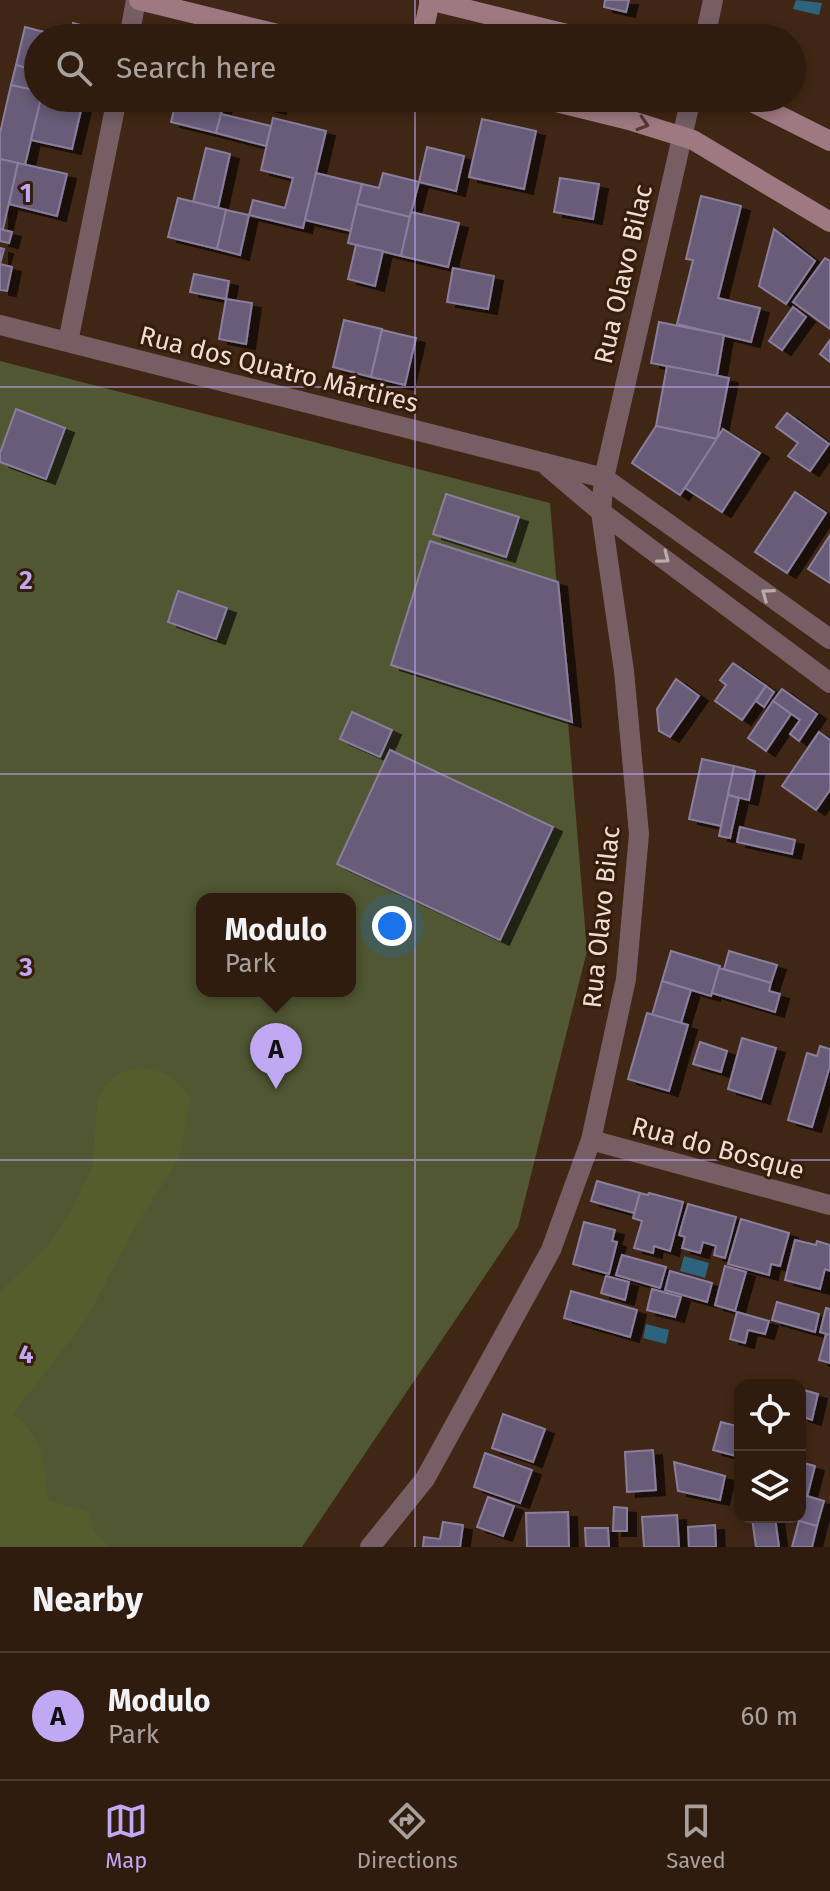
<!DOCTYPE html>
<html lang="en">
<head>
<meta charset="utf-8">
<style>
	:root { --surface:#301c0f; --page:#382518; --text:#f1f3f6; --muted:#a8a19e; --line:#4b3a2f; --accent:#c1a8f3 }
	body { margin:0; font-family:"Fira Sans",sans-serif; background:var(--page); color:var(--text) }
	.controls { position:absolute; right:24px; bottom:24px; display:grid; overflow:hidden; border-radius:16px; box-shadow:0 4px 12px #0003 }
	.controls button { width:72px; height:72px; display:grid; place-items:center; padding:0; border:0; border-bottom:2px solid var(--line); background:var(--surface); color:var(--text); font:40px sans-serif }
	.you { position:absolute; left:392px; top:926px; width:28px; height:28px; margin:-20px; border:6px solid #fff; border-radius:50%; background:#1a73e8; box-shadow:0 0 0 12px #1a73e833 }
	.badge { display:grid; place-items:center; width:52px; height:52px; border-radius:50%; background:var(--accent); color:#111; font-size:26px; font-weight:700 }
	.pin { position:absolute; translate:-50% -66px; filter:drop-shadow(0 2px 4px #0008) }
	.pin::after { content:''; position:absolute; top:42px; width:28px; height:24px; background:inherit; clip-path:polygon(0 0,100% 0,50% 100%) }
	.popup { position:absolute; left:196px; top:893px; width:160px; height:104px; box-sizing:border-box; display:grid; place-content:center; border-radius:16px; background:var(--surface); filter:drop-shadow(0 2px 6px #0005); font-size:26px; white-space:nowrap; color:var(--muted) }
	.popup b { font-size:30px; color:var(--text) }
	.popup::after { content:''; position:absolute; left:50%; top:100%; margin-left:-16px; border:16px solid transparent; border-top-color:var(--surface) }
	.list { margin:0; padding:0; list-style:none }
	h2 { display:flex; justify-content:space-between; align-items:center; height:104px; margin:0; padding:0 32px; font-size:34px }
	h2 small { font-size:26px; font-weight:400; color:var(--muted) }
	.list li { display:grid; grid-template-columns:52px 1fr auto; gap:24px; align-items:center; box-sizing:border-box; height:128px; padding:0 32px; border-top:2px solid var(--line) }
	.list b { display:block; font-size:30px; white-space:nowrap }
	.list p { margin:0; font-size:26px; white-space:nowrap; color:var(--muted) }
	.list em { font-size:26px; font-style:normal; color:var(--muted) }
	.icon { flex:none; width:44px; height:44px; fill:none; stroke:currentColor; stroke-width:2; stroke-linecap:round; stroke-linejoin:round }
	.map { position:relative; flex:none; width:830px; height:1547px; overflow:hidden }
	.search { position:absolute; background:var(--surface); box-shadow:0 4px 12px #0003; left:24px; right:24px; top:24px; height:88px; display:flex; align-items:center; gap:20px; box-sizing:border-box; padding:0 28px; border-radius:44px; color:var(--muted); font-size:30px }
	.sheet { height:232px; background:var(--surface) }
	nav { display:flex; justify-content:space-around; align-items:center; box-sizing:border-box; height:112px; border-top:2px solid var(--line); background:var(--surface); font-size:22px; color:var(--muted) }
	nav a { display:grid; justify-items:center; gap:4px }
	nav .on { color:var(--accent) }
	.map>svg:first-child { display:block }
	.green { fill:#505732; fill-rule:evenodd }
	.forest { fill:#555d2d }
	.water { fill:#2c647e }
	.building { fill:#675b78; stroke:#8a7e9e; stroke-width:2; filter:url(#shadow) }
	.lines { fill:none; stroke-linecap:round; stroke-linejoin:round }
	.minor { stroke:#765e64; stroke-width:20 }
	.secondary { stroke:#9f7982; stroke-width:20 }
	.oneway { stroke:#55382f }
	.oneway2 { stroke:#beaaa6 }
	.grid { fill:none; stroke:#c1a8f3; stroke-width:2; stroke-opacity:0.55 }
	.labels { text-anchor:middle; stroke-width:6; stroke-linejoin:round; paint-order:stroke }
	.street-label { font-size:26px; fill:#eeddd2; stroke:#351c0b }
	.grid-label { font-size:26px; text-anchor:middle; font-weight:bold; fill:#c1a8f3; stroke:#351c0b; stroke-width:6; stroke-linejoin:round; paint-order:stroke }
</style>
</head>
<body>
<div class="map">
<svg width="830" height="1547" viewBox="0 0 830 1547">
	<defs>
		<filter id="shadow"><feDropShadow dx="9" dy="5" stdDeviation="0" flood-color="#0009"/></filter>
	</defs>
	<rect width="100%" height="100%" fill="#402614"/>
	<path class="green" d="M0,361L550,503L587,951L518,1227L302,1547H0ZM202,899H350V991H202Z"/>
	<path class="forest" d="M141,1068C166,1072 175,1077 190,1098L179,1159L134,1228L87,1318L13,1414C30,1426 42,1448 45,1469C47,1482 42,1488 49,1500L88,1512L94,1531L108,1547H0V1292L47,1247L70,1214L93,1165L97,1104L105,1085L121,1073Z"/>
	<g class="water">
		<path d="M796,0L822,3L819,15L793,9Z"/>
		<path d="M684,1256L709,1263L705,1278L680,1271Z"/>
		<path d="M646,1324L669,1330L666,1344L643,1338Z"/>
	</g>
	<g class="building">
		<path d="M605,0H629L626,12L604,7Z"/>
		<path d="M73,23L104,31L103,38H69Z"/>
		<path d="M25,27L48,33L47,38H38V71L16,65Z"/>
		<path d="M16,65L38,71V91L11,85Z"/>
		<path d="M11,85L38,91V98H41L25,165L0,159V133Z"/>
		<path d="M41,98H66L83,102L72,149L31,140Z"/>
		<path d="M177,98H225L216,133L171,122Z"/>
		<path d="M231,98H279L277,109Z"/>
		<path d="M221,114L271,126L266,146L216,133Z"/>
		<path d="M273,118L326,131L303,228L249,215L253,200L285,208L293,178L261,170Z"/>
		<path d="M482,119L536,131L524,189L469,177Z"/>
		<path d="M427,147L464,156L456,191L419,182Z"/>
		<path d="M206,148L230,154L218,208L193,202Z"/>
		<path d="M0,159L18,163L3,229H0Z"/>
		<path d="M18,163L67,174L57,216L9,204Z"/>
		<path d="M316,173L362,184L351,231L305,220Z"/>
		<path d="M383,173L419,182L410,217L357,204L362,184L379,188Z"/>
		<path d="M560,178L599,184L593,219L554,212Z"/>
		<path d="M701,196L741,206L718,298L760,308L751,342L677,324L693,260L686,259Z"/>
		<path d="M178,198L227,210L217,249L168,237Z"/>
		<path d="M357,204L410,217L401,256L348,243Z"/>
		<path d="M226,210L249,215L240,255L217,249Z"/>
		<path d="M411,212L459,223L448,267L401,256Z"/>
		<path d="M0,229L12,232L9,243L0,241Z"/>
		<path d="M774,229L815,261L786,304L759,286Z"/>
		<path d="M356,245L383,251L375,286L348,279Z"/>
		<path d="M0,248L4,249L0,264L12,267L7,291L0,290Z"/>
		<path d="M825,258L830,261V329L793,302Z"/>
		<path d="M453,268L494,276L488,309L447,302Z"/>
		<path d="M194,274L229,281L226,299L190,292Z"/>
		<path d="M226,299L252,303L246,344L219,339Z"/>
		<path d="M793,307L806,317L782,350L769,341Z"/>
		<path d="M344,320L382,329L371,377L333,367Z"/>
		<path d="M659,322L724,335L717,376L651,363Z"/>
		<path d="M382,330L416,338L405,385L371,377Z"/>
		<path d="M830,340V362L820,354Z"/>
		<path d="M667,366L729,378L717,439L656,426Z"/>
		<path d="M16,409L65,428L46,479L0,462V453Z"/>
		<path d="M787,413L829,444L810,471L788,456L798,443L776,427Z"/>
		<path d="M656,426L717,439L680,495L632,463Z"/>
		<path d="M723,429L760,453L722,512L685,488Z"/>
		<path d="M795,492L826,513L787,573L755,552Z"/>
		<path d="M446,494L519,517L506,557L433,534Z"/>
		<path d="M830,535V583L808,569Z"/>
		<path d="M430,541L558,582L572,722L391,665Z"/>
		<path d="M178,591L227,608L216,639L168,622Z"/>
		<path d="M733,663L766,686L742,720L715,701L726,685L720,680Z"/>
		<path d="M676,679L699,696L670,737L659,731L657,709Z"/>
		<path d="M766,686L774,692L764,707L756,701Z"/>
		<path d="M782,689L817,714L799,741L790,734L800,720L773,701Z"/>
		<path d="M773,701L791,714L766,751L748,738Z"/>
		<path d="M352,712L392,730L380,757L340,739Z"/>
		<path d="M819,732L830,740V790L816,810L782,786Z"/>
		<path d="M390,750L553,827L500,940L337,864Z"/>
		<path d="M702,759L734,766L721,826L689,819Z"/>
		<path d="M734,766L755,771L749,800L728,795Z"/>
		<path d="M728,795L739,798L730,838L719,836Z"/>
		<path d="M740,827L795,840L792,854L737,842Z"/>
		<path d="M671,951L720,966L711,996L662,981Z"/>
		<path d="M729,951L777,965L771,983L724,969Z"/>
		<path d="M719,968L771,983L769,991L780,994L775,1012L712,993Z"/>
		<path d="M662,981L691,990L681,1023L652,1015Z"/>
		<path d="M647,1013L688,1025L669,1091L628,1079Z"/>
		<path d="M742,1038L776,1048L761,1099L728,1089Z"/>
		<path d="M700,1042L727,1051L721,1072L693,1064Z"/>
		<path d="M820,1046L830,1049V1066L812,1127L788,1120L807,1053L817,1056Z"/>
		<path d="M597,1181L640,1193L634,1213L591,1201Z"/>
		<path d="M640,1193L648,1195L649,1193L683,1202L670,1251L654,1246L653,1253L634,1248L642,1221L633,1218Z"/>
		<path d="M688,1204L736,1217L725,1258L714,1255L716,1246L703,1242L700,1253L682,1248L685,1237L679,1235Z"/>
		<path d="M741,1219L789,1233L780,1266L771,1264L769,1275L728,1264Z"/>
		<path d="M584,1222L615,1230L612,1241L617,1242L609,1274L573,1264Z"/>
		<path d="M795,1240L816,1245L817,1241L830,1245V1271L825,1269L820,1289L785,1280Z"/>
		<path d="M622,1255L666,1267L660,1288L616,1275Z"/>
		<path d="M725,1266L746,1272L735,1311L715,1305Z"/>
		<path d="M670,1271L712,1283L707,1302L665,1290Z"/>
		<path d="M606,1276L629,1282L625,1300L601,1293Z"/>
		<path d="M652,1289L681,1297L675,1317L647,1310Z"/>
		<path d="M571,1291L637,1310L630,1337L564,1318Z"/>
		<path d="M777,1302L819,1314L815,1332L772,1320Z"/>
		<path d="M826,1308L830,1309V1335L820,1332Z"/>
		<path d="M737,1312L769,1321L765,1334L748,1330L745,1343L730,1339Z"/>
		<path d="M826,1334L830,1335V1363L819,1360Z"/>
		<path d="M800,1389L818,1394L812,1420L800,1416Z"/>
		<path d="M503,1414L545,1429L533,1462L492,1448Z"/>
		<path d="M721,1422L740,1427V1457L713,1450Z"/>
		<path d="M653,1450L656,1490L627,1492L625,1452Z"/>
		<path d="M485,1453L532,1470L520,1503L474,1487Z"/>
		<path d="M674,1462L725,1476L720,1500L678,1491Z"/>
		<path d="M800,1462L815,1466L807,1497L800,1494Z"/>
		<path d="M800,1494L824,1501L817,1526L788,1518L800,1517Z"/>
		<path d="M488,1497L514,1506L503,1536L477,1527Z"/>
		<path d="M614,1507L627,1508V1531H613Z"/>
		<path d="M568,1512L569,1547H527L526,1513Z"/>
		<path d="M677,1515L679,1547H644L642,1517Z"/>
		<path d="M775,1517L779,1547H756L752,1518Z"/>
		<path d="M799,1521L817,1526L812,1547H792Z"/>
		<path d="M443,1522L463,1525L460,1547H423L424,1537L440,1539Z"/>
		<path d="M715,1525L716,1547H689L688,1527Z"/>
		<path d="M585,1528H608L609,1547H586Z"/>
	</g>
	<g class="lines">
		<g class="minor">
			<path d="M129,38L136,0"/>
			<path d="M705,38L713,0"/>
			<path d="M0,325L604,478L830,639"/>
			<path d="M68,342L117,98"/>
			<path d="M548,467L601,512L830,683"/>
			<path d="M591,1140L830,1205"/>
			<path d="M370,1547L425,1479L551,1250L591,1140L626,979L639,834L624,671L601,512L604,478L691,98"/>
		</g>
		<g class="secondary">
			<path d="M139,0L294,38"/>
			<path d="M429,0L583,38"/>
			<path d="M422,38L430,0"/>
			<path d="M540,98L629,120L693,140L830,222"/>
			<path d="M744,98L830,141"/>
		</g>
	</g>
	<defs><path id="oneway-chevron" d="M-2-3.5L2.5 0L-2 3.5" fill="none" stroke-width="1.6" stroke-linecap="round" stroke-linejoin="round" transform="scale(2)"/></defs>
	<use class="oneway" href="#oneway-chevron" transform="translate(643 124) rotate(17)"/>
	<g class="oneway2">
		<use href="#oneway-chevron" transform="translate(664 558) rotate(37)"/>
		<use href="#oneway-chevron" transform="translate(767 594) rotate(-144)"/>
	</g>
	<path class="grid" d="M415,0V38M415,98V1547M0,387H830M0,774H830M0,1160H830"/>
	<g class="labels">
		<g class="street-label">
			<text transform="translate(623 274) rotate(-77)" y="9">Rua Olavo Bilac</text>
			<text transform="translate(279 369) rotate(14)" y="9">Rua dos Quatro Mártires</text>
			<text transform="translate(601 917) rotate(-84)" y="9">Rua Olavo Bilac</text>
			<text transform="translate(718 1148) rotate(15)" y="9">Rua do Bosque</text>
		</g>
	</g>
	<g class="grid-label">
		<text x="26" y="202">1</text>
		<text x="26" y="589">2</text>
		<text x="26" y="976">3</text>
		<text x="26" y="1363">4</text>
	</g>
</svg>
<div class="controls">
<button><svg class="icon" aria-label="locate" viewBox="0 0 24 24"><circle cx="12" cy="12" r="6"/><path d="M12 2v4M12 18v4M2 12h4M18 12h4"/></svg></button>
<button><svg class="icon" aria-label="layers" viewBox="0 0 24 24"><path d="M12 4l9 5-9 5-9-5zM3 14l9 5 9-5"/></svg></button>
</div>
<div class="you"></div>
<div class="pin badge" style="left:276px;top:1089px">A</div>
<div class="popup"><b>Modulo</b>Park</div>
<div class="search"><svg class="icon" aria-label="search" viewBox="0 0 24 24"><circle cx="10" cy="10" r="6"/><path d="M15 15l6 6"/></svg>Search here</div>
</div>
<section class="sheet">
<h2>Nearby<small></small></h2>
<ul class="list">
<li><span class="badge">A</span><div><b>Modulo</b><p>Park</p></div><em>60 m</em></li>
</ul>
</section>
<nav>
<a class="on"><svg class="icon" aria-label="map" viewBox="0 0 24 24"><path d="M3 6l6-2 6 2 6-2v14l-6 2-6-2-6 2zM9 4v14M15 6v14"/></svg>Map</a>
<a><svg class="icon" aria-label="directions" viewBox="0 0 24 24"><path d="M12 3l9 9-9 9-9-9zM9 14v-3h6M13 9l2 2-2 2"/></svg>Directions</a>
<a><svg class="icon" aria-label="saved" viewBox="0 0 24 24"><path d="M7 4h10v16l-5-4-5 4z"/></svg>Saved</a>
</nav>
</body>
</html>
